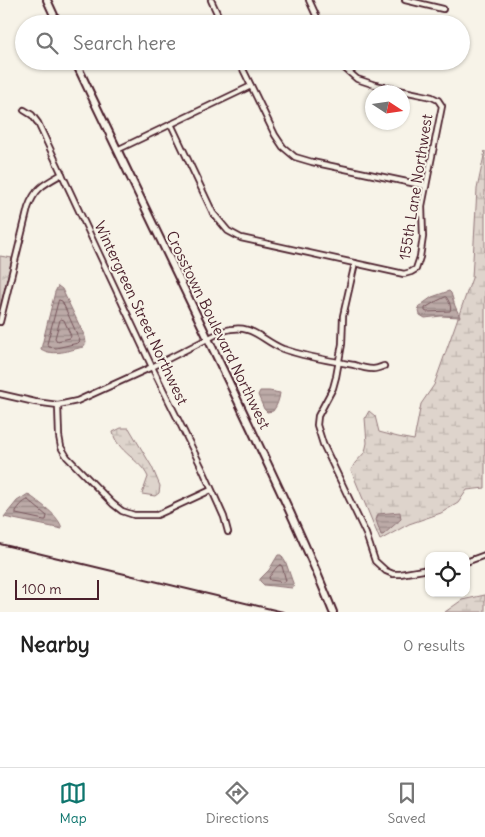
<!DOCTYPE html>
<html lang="en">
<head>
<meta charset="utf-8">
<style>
	:root { --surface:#fff; --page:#f2f2f2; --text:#222; --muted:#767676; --line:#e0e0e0; --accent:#0f766e }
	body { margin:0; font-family:Delius,sans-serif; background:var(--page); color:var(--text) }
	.controls { position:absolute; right:15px; bottom:15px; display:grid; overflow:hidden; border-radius:10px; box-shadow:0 1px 4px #0004 }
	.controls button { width:45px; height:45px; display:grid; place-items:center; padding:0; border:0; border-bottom:1px solid var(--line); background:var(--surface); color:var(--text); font:25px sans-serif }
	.compass { position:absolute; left:365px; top:85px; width:45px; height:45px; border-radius:50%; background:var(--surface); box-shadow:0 1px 4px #0004; rotate:102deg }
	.scale { position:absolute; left:15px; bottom:12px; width:84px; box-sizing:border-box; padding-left:5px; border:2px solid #4a1f2b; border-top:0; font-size:14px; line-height:18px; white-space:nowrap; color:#4a1f2b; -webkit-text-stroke:4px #f7f3e8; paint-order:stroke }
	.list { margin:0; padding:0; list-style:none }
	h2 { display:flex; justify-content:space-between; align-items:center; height:65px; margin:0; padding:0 20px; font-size:21px }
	h2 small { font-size:16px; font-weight:400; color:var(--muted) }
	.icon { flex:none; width:28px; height:28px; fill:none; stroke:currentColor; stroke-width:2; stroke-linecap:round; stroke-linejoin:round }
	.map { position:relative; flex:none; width:485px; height:612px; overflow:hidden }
	.search { position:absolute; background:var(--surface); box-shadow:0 1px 4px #0004; left:15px; right:15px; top:15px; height:55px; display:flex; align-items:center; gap:12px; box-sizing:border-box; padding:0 18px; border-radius:28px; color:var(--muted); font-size:19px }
	.sheet { height:155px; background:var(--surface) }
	nav { display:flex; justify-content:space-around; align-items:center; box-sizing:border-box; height:70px; border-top:1px solid var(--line); background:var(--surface); font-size:14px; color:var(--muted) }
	nav a { display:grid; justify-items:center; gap:2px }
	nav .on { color:var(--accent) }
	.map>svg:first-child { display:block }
	.wetland { fill:url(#wetland-marsh); stroke:#947a7c }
	.park { fill:url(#park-crowns); stroke:#947a7c }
	.water { fill:url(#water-rules); stroke:#8e7275 }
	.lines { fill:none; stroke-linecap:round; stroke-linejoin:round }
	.shore { stroke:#78575d; stroke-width:1 }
	.street-casing { stroke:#4a1f2b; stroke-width:8 }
	.secondary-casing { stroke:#4a1f2b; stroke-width:10 }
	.street { stroke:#f7f3e8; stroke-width:4.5 }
	.secondary { stroke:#f7f3e8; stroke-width:6 }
	.rail { stroke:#4a1f2b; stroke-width:2 }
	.labels { text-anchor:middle; stroke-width:4; stroke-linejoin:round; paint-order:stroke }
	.street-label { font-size:15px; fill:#4a1f2b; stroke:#f7f3e8 }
</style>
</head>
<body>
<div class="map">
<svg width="485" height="612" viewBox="0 0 485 612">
	<defs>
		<pattern id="wetland-marsh" width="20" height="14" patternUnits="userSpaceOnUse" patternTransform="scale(1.25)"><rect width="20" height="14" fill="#ded4cc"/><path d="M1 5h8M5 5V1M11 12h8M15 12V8" fill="none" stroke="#c0b6af"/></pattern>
		<pattern id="park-crowns" width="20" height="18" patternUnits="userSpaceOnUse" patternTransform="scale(1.25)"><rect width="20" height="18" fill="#ded4cc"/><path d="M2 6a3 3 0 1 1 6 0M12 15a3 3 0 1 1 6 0" fill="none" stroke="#c0b6af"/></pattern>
		<pattern id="water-rules" width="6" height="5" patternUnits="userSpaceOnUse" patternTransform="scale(1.25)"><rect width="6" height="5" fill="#bcaaa7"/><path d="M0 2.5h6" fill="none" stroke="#9b8a88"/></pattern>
	</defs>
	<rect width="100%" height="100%" fill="#f7f3e8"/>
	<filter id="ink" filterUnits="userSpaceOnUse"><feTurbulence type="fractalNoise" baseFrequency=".02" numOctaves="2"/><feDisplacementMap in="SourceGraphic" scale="10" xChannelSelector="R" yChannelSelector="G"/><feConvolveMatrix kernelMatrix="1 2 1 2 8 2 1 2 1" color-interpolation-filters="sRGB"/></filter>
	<g filter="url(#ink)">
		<g class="wetland">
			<path d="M485,151V488L467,490L458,503L441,513L409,524L380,540L351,470L355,463L365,452L367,443L365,418L369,411L375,416L379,432L398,437L414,440L421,404L434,385L472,278L477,189Z"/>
			<path d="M121,428H129L152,467L160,486L159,493L155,496L142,494L148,477C141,460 116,451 113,432Z"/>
			<path d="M485,595V612H445L462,600Z"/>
		</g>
		<path class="park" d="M0,256L12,258L0,309Z"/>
		<g class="water">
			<path d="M58,286L62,289L85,337L86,343L83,347C70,350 53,357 41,349L55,292Z"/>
			<path d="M449,291L451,293L455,306L460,317L441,316L425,318L420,315L418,307L432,297Z"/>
			<path d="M260,391H269L280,393C279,400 277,406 273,411L267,412L264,409L258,395Z"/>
			<path d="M28,494C39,503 60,516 62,529L4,517L17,501Z"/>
			<path d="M400,512L401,519L383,535H381L376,520L378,514Z"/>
			<path d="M278,555H281L286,563L294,586L292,588L264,585L260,581V579L269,570Z"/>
		</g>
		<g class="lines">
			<g class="shore">
				<path d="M446,297C449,300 452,308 450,311L427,312L425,311V308L435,302Z"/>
				<path d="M59,300L62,301L80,341L78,343L56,348L49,347L47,344L58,302Z"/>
				<path d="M61,319L64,320L71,336L70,338L57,341L55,338L60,320Z"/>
				<path d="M28,500L47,516L46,520H44L16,514V511C19,507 23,501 28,500Z"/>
				<path d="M280,565L282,566L286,581L284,582L270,580L269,577C273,573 276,566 280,565Z"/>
			</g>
			<defs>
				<g id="street">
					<path d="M211,0L222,24"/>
					<path d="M309,0L320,24"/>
					<path d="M405,0L443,9"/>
					<path d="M239,61L275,135L283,147L295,157L312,162L426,186"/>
					<path d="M24,110L32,115L38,123L152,367L202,468L224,517L228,532"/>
					<path d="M171,124L213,213L228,231L241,238L404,274L411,272L416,269L420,257L423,237L422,206L442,106L438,100L432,97L375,85L357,79L342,66L339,61"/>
					<path d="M117,150L251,86"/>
					<path d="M355,263L343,316L342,344L336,377L333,388L318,416L317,425L323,444L366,534L375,561L386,571L393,574H400L429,569"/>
					<path d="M0,322L28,208C35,188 44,184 62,174"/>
					<path d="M0,394L35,402L58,405L77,401L152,367L223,331C253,322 260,340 283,349C306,357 331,361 354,365C360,367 367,369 373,369C377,369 381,367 384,366"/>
					<path d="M58,405L59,436L61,447L67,457L113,504L122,511L134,515H157L211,490"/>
					<path d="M466,562L485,555"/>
				</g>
				<g id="secondary">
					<path d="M47,0L58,24"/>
					<path d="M75,61C128,174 183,286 237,399C270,469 304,539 333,612"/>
				</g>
			</defs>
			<use href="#street" class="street-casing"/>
			<use href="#secondary" class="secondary-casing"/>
			<use href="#street" class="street"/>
			<use href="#secondary" class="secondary"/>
			<path class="rail" d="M0,544L283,612"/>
		</g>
	</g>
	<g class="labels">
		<g class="street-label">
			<text transform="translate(416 187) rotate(-81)" y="5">155th Lane Northwest</text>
			<text transform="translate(141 313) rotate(65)" y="5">Wintergreen Street Northwest</text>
			<text transform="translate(218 330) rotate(64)" y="5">Crosstown Boulevard Northwest</text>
		</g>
	</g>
</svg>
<div class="controls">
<button><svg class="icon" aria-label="locate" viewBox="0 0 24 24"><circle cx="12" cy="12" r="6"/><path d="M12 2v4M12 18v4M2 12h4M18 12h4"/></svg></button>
</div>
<svg class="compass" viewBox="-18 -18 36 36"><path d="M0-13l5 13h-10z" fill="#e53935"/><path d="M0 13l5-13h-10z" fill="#767676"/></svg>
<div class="scale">100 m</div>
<div class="search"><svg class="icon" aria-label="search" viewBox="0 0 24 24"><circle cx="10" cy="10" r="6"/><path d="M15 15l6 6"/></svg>Search here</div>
</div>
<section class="sheet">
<h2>Nearby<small>0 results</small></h2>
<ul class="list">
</ul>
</section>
<nav>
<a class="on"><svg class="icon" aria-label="map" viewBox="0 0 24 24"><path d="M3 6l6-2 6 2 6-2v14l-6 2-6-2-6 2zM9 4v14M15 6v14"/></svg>Map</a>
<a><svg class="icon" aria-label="directions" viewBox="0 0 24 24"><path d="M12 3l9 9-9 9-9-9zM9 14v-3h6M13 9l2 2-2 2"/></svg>Directions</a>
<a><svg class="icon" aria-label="saved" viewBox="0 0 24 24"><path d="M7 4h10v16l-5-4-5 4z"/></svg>Saved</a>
</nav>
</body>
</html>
